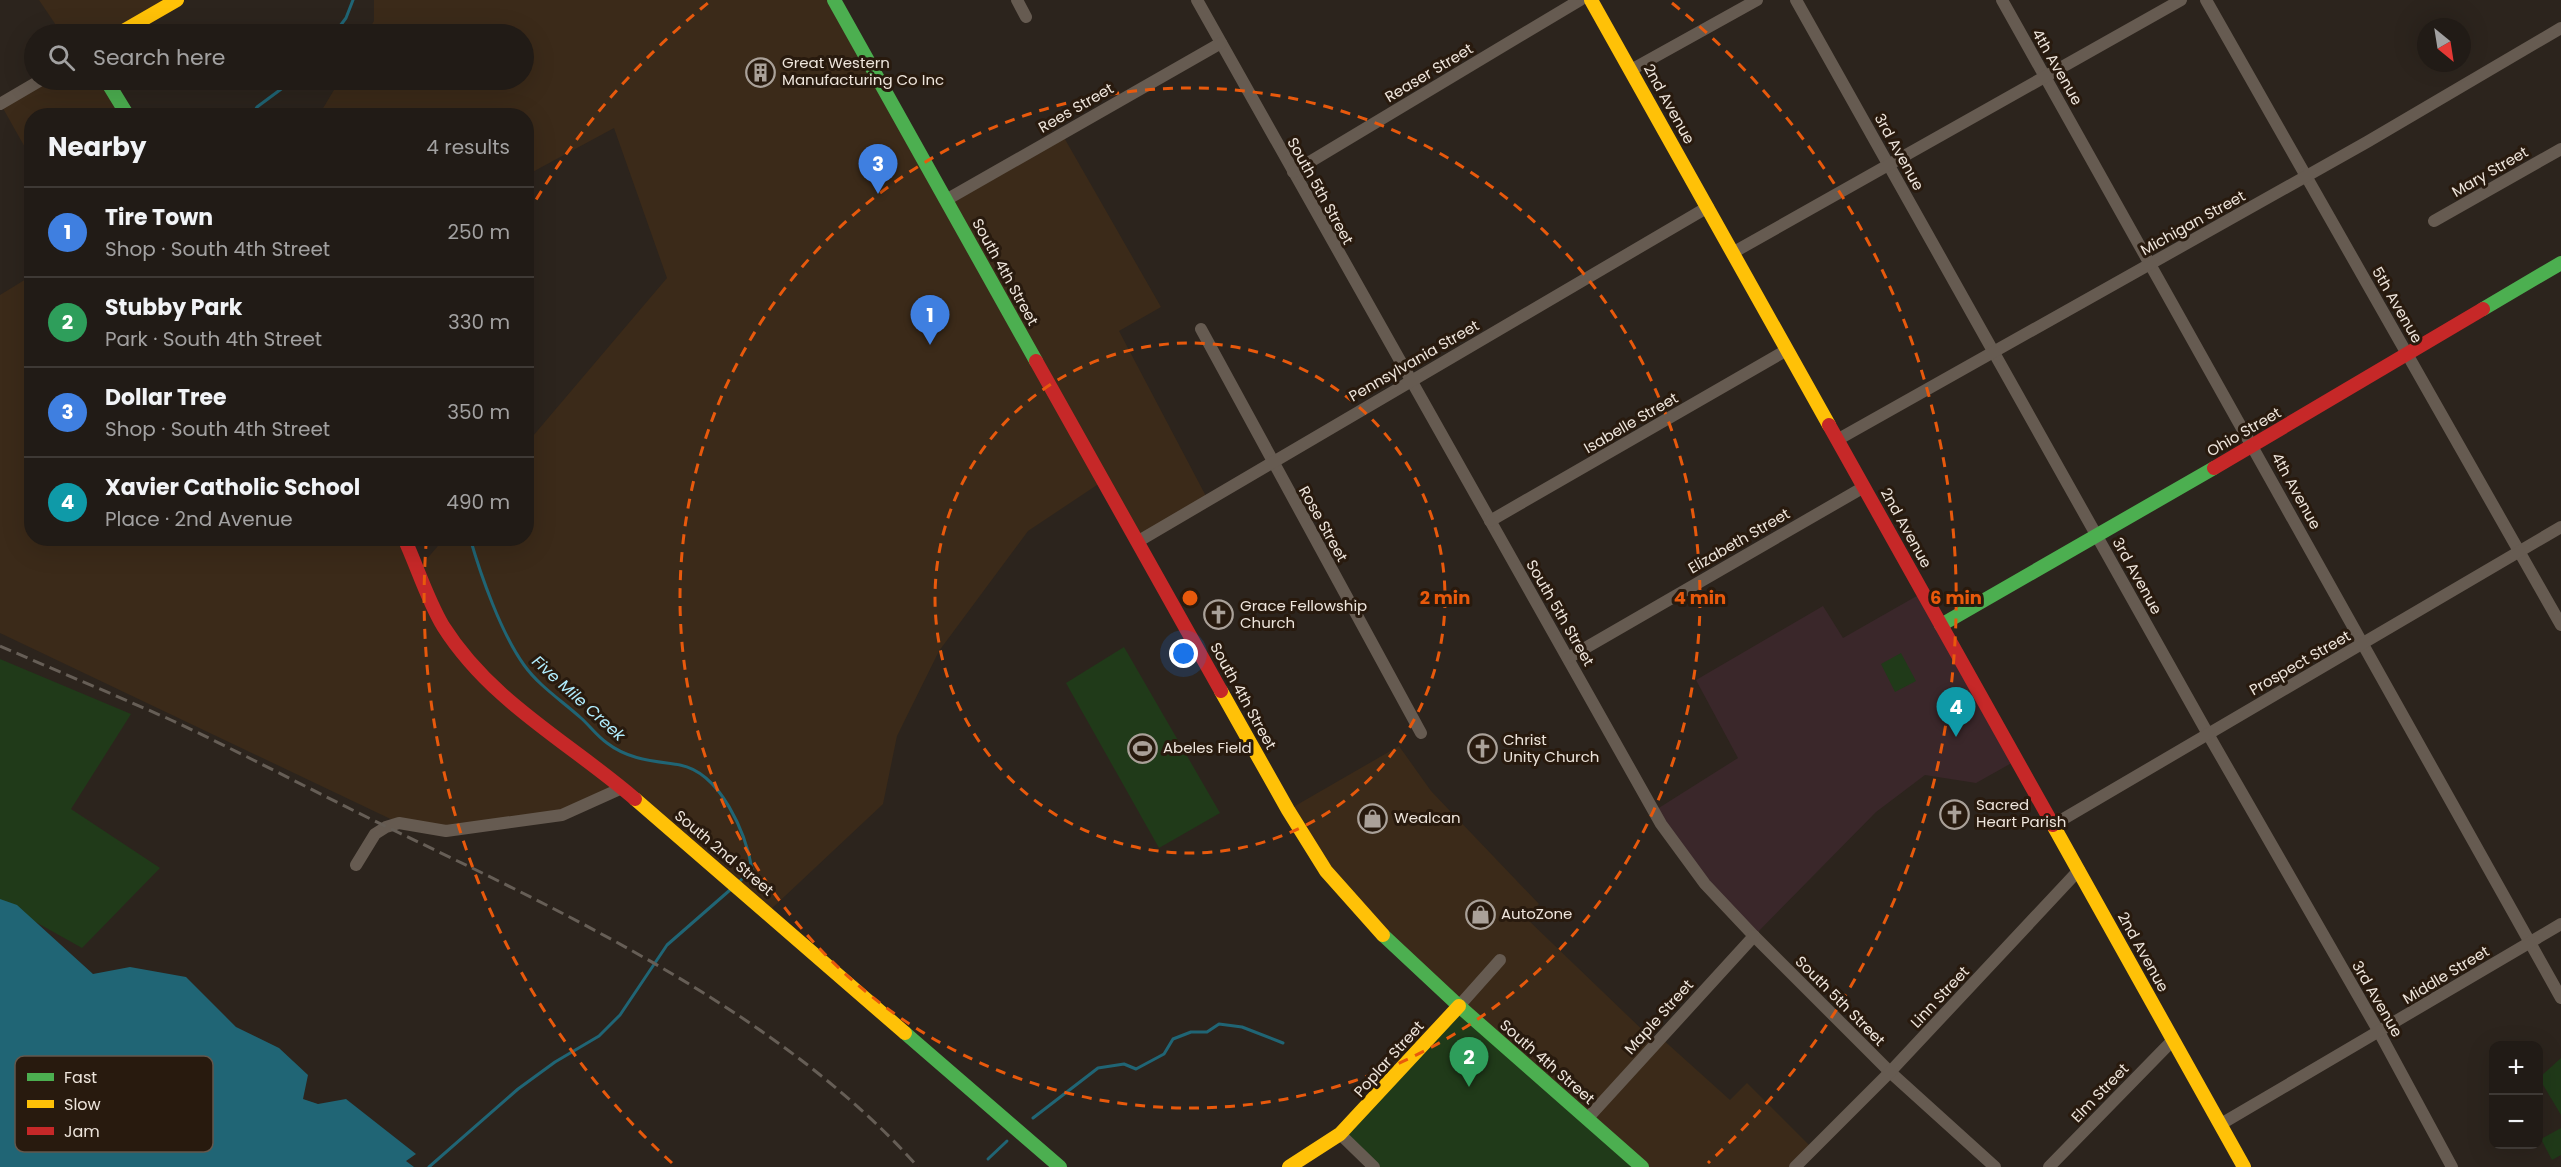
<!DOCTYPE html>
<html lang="en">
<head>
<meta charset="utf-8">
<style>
	:root { --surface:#211b16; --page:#2d2823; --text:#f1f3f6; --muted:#a2a1a1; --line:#3e3935; --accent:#aaa199 }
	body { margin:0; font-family:Poppins,sans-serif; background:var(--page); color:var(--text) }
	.controls { position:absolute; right:18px; bottom:18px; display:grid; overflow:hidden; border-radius:12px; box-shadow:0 6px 24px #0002 }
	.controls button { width:54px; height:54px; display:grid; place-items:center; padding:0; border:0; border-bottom:2px solid var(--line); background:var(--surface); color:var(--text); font:30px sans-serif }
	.compass { position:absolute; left:2417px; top:18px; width:54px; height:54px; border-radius:50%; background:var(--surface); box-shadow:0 6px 24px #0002; rotate:150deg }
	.you { position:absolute; left:1184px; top:654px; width:21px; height:21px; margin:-15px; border:4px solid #fff; border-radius:50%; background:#1a73e8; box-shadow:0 0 0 9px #1a73e833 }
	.badge { display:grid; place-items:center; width:39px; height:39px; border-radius:50%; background:var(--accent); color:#fff; font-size:20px; font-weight:700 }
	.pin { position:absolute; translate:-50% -50px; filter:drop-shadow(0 2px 3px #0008) }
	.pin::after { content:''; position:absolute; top:32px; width:21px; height:18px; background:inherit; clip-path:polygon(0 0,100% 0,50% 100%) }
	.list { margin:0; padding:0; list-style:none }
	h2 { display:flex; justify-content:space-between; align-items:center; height:78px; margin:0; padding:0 24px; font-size:26px }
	h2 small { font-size:20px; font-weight:400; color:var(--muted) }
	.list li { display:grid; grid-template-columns:39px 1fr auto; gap:18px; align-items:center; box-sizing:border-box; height:90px; padding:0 24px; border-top:2px solid var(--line) }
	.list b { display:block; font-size:22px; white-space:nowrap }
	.list p { margin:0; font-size:20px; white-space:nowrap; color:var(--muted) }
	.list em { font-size:20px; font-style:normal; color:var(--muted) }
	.icon { flex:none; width:33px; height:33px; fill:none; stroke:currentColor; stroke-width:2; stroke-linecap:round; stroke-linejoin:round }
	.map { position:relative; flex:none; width:2561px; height:1167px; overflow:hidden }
	.search { position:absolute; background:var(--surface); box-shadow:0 6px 24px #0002; left:24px; top:24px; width:510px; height:66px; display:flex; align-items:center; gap:15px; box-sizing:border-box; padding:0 21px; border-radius:33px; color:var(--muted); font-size:22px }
	.panel { position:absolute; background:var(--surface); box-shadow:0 6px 24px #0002; left:24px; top:108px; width:510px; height:438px; border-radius:24px }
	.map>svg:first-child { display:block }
	.built { fill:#3b2a19 }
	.education { fill:#3a272a }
	.green { fill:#203a19 }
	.water { fill:#206575 }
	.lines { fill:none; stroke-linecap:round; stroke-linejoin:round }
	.stream { stroke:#206575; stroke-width:3 }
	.street { stroke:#665b51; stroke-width:12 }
	.fast { stroke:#4caf50; stroke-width:14 }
	.slow { stroke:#ffc107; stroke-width:14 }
	.jam { stroke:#c62828; stroke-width:14 }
	.rail { stroke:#665e56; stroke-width:3; stroke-dasharray:12 6; stroke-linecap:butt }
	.ring { fill:none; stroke:#e8590c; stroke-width:3; stroke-dasharray:10 8 }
	.labels { text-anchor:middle; stroke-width:6; stroke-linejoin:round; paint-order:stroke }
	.poi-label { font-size:15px; fill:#eee5dc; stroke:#281a0e; text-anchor:start }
	.street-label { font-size:15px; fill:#eee5dc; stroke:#281a0e }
	.water-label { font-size:16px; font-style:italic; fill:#b1edfe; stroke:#281a0e }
	.key { fill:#281a0e; stroke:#63574c; stroke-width:1.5 }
	.key-label { font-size:16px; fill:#eee5dc }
	.centre { fill:#e8590c; stroke:#281a0e; stroke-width:3 }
	.ring-label { font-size:18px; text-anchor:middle; font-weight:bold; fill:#e8590c; stroke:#281a0e; stroke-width:6; stroke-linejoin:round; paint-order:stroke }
</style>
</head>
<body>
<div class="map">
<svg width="2561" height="1167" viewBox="0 0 2561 1167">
	<rect width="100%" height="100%" fill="#2c241d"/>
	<g class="built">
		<path d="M39,0H177L118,34H62Z"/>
		<path d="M374,0H834L946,200L1062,134L1161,307L1119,331L1208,500L1137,542L1103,481L1028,531L939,651L897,736L883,804L768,912L622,788L562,815L446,831L399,823L0,633V295L31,276L32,538L404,539L418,569L444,539L526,538L527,443L667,278L614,128L527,175L526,116L319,115L340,80H524V34H366L374,21Z"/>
		<path d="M41,80H106L128,115L32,116L31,158L0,103Z"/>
		<path d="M1399,746L1431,791L1539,904L1526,918L1655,1042L1660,1037L1730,1100L1747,1083L1813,1149L1795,1167H1642L1388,940L1288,810Z"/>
	</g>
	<path class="education" d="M1922,593L2017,760L1976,783L1925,775L1876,812L1754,936L1654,811L1738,758L1696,680L1823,606L1843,638Z"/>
	<g class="green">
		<path d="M1124,647L1220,813L1159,848L1066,683Z"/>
		<path d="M1901,653L1916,681L1895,692L1881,664Z"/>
		<path d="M0,659L131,714L71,809L160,868L82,948L0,902Z"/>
		<path d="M1459,1006L1642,1167H1374L1340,1134Z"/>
		<path d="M2561,1058V1115L2539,1078Z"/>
		<path d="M2561,1128V1155L2552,1160L2541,1139Z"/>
	</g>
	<path class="water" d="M0,899L17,905L93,974L130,967L186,977L236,1027L279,1048L308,1075L303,1099L318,1104L346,1099L416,1154L406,1161L414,1167H0Z"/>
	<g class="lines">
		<g class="stream">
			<path d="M334,34L346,18L353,0"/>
			<path d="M251,116L257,107L288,84L290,80"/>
			<path d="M470,538C481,576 501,633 524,665C539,686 561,700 581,718C590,726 597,736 607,743C629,760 654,761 680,765C721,773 746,834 752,869L739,882"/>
			<path d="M1033,1118L1098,1068L1124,1064L1136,1069L1164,1054L1173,1039L1191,1032H1207L1219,1024L1242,1027L1283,1043"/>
			<path d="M988,1159L1007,1141"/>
			<path d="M429,1167L518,1089L555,1062L599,1036L620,1015L667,945L730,890"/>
		</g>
		<g class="street">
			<path d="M1017,0L1026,17"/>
			<path d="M1197,0L1661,824L1705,884L1754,936L1890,1072L1995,1167"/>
			<path d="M1796,0L2208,734L2379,1032L2452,1167"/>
			<path d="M2002,0L2561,998"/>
			<path d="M2206,0L2561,625"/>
			<path d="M1631,70L1757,0"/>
			<path d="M0,104L41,80"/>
			<path d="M1293,172L1580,0"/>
			<path d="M946,200L1221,43"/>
			<path d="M2434,221L2561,149"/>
			<path d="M1734,252L2181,0"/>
			<path d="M1201,329L1421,733"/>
			<path d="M1837,440L2367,142L2561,28"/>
			<path d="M1490,521L1787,350"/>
			<path d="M1137,542L1708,207"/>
			<path d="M1568,658L1864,487"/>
			<path d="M2053,825L2561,527"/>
			<path d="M356,865L375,834L386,827L399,823L446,831L562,815L622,788"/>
			<path d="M1459,1006L1500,960"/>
			<path d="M1587,1119L1754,936"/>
			<path d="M2221,1124L2561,924"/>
			<path d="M1340,1134L1374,1167"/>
			<path d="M1795,1167L1890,1072L2079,870"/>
			<path d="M2049,1167L2173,1040"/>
		</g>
		<g class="fast">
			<path d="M834,0L1036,361"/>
			<path d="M106,80L128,116"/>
			<path d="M2483,309L2561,263"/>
			<path d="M1941,625L2214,468"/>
			<path d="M1383,935L1459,1006L1642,1167"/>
			<path d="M905,1033L1060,1167"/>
		</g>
		<g class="slow">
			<path d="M1591,0L1829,425"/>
			<path d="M118,34L177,0"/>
			<path d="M1221,691L1288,810L1326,871L1383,935"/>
			<path d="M635,799L905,1033"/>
			<path d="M2053,825L2244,1167"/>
			<path d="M1289,1167L1340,1134L1459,1006"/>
		</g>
		<g class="jam">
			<path d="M1036,361L1221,691"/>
			<path d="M1829,425L2053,825"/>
			<path d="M2214,468L2483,309"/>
			<path d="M404,538C417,566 427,599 443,626C491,702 569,742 635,799"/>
		</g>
		<path class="rail" d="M0,646C57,671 115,695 171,720C244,754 315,792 387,827C568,914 782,1014 918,1167"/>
	</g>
	<g class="ring">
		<circle cx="1190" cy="598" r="255"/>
		<circle cx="1190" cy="598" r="510"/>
		<path d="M672 1163A766 766 0 0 1 426 545M527 215A766 766 0 0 1 708 3M1672 3A766 766 0 0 1 1708 1163"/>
	</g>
	<defs>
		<symbol id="building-ring" viewBox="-11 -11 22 22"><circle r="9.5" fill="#281a0e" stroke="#aaa199" stroke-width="1.5"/><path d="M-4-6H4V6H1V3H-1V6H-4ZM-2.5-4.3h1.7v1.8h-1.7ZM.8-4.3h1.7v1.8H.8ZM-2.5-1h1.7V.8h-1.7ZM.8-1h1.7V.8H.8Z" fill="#aaa199"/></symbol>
		<symbol id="church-ring" viewBox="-11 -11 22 22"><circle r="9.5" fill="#281a0e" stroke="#aaa199" stroke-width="1.5"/><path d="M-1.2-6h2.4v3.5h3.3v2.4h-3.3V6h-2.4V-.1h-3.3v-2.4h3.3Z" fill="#aaa199"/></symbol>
		<symbol id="stadium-ring" viewBox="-11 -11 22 22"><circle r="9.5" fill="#281a0e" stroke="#aaa199" stroke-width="1.5"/><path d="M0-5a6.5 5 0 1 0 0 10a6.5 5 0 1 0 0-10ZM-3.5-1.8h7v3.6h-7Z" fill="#aaa199"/></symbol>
		<symbol id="shop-ring" viewBox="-11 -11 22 22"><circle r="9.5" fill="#281a0e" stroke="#aaa199" stroke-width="1.5"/><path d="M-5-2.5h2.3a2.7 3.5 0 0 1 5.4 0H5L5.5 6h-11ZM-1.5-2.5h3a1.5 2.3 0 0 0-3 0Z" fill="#aaa199"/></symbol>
	</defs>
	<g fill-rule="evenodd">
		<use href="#building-ring" x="744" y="56" width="33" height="33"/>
		<use href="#church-ring" x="1202" y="598" width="33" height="33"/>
		<use href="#stadium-ring" x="1126" y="732" width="33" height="33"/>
		<use href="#church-ring" x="1466" y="732" width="33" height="33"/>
		<use href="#church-ring" x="1938" y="798" width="33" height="33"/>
		<use href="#shop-ring" x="1356" y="802" width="33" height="33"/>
		<use href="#shop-ring" x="1464" y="898" width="33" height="33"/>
	</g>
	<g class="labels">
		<g class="poi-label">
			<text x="782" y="68">Great Western<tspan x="782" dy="17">Manufacturing Co Inc</tspan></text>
			<text x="1240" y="611">Grace Fellowship<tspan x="1240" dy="17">Church</tspan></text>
			<text x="1503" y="745">Christ<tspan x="1503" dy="17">Unity Church</tspan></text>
			<text x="1163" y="753">Abeles Field</text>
			<text x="1976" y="810">Sacred<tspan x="1976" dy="17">Heart Parish</tspan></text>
			<text x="1394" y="823">Wealcan</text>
			<text x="1501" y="919">AutoZone</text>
		</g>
		<g class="street-label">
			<text transform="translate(2057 67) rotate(60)" y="5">4th Avenue</text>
			<text transform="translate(1429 73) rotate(-31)" y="5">Reaser Street</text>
			<text transform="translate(1669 104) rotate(61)" y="5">2nd Avenue</text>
			<text transform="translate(1076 108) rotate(-30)" y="5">Rees Street</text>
			<text transform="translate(1899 152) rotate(61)" y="5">3rd Avenue</text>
			<text transform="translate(2490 172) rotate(-30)" y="5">Mary Street</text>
			<text transform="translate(1320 191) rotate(61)" y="5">South 5th Street</text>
			<text transform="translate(2193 223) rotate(-29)" y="5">Michigan Street</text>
			<text transform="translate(1005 272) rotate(61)" y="5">South 4th Street</text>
			<text transform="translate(2397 305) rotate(60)" y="5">5th Avenue</text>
			<text transform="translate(1414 361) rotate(-30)" y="5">Pennsylvania Street</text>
			<text transform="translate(1631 423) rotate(-30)" y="5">Isabelle Street</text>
			<text transform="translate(2244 432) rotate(-30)" y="5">Ohio Street</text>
			<text transform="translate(2296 491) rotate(61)" y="5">4th Avenue</text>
			<text transform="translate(1323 524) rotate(61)" y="5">Rose Street</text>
			<text transform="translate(1906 528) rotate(61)" y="5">2nd Avenue</text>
			<text transform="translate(1739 541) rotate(-30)" y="5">Elizabeth Street</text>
			<text transform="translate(2137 576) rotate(61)" y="5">3rd Avenue</text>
			<text transform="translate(1560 613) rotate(60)" y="5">South 5th Street</text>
			<text transform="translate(2300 663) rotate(-30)" y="5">Prospect Street</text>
			<text transform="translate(1243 696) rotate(61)" y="5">South 4th Street</text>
			<text transform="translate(724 853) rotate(40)" y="5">South 2nd Street</text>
			<text transform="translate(2143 952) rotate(61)" y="5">2nd Avenue</text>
			<text transform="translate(2446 975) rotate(-31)" y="5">Middle Street</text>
			<text transform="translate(1940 997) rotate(-47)" y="5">Linn Street</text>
			<text transform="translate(2377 999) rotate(60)" y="5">3rd Avenue</text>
			<text transform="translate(1840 1001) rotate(45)" y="5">South 5th Street</text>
			<text transform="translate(1659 1017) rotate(-48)" y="5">Maple Street</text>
			<text transform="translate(1389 1059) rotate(-48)" y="5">Poplar Street</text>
			<text transform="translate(1547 1062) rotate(41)" y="5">South 4th Street</text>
			<text transform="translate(2100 1093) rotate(-46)" y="5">Elm Street</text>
		</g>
		<g class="water-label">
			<text transform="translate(579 698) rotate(42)" y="6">Five Mile Creek</text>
		</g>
	</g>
	<rect x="15" y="1056" width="198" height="96" rx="9" class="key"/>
	<rect x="27" y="1073" width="27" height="8" fill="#4caf50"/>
	<rect x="27" y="1100" width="27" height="8" fill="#ffc107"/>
	<rect x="27" y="1127" width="27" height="8" fill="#c62828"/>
	<g class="key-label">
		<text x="64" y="1083">Fast</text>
		<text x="64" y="1110">Slow</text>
		<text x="64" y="1137">Jam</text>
	</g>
	<circle cx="1190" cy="598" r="9" class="centre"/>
	<g class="ring-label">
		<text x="1445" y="604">2 min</text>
		<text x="1700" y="604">4 min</text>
		<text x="1956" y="604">6 min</text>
	</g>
</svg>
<div class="controls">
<button>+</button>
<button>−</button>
</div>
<svg class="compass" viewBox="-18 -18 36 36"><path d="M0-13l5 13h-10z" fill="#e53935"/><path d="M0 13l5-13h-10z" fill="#a2a1a1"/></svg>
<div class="you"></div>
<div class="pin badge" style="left:930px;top:345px;background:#3f7fe0">1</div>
<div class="pin badge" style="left:1469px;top:1087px;background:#2e9e5b">2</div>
<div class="pin badge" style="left:878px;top:194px;background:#3f7fe0">3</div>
<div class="pin badge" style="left:1956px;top:737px;background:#0f9aa8">4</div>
<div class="search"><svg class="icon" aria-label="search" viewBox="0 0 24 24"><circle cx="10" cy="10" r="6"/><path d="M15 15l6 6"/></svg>Search here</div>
<section class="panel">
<h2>Nearby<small>4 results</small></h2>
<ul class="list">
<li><span class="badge" style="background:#3f7fe0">1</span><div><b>Tire Town</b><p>Shop · South 4th Street</p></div><em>250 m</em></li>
<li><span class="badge" style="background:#2e9e5b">2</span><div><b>Stubby Park</b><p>Park · South 4th Street</p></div><em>330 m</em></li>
<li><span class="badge" style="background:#3f7fe0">3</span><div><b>Dollar Tree</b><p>Shop · South 4th Street</p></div><em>350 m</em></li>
<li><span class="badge" style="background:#0f9aa8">4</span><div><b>Xavier Catholic School</b><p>Place · 2nd Avenue</p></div><em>490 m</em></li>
</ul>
</section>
</div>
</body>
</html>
